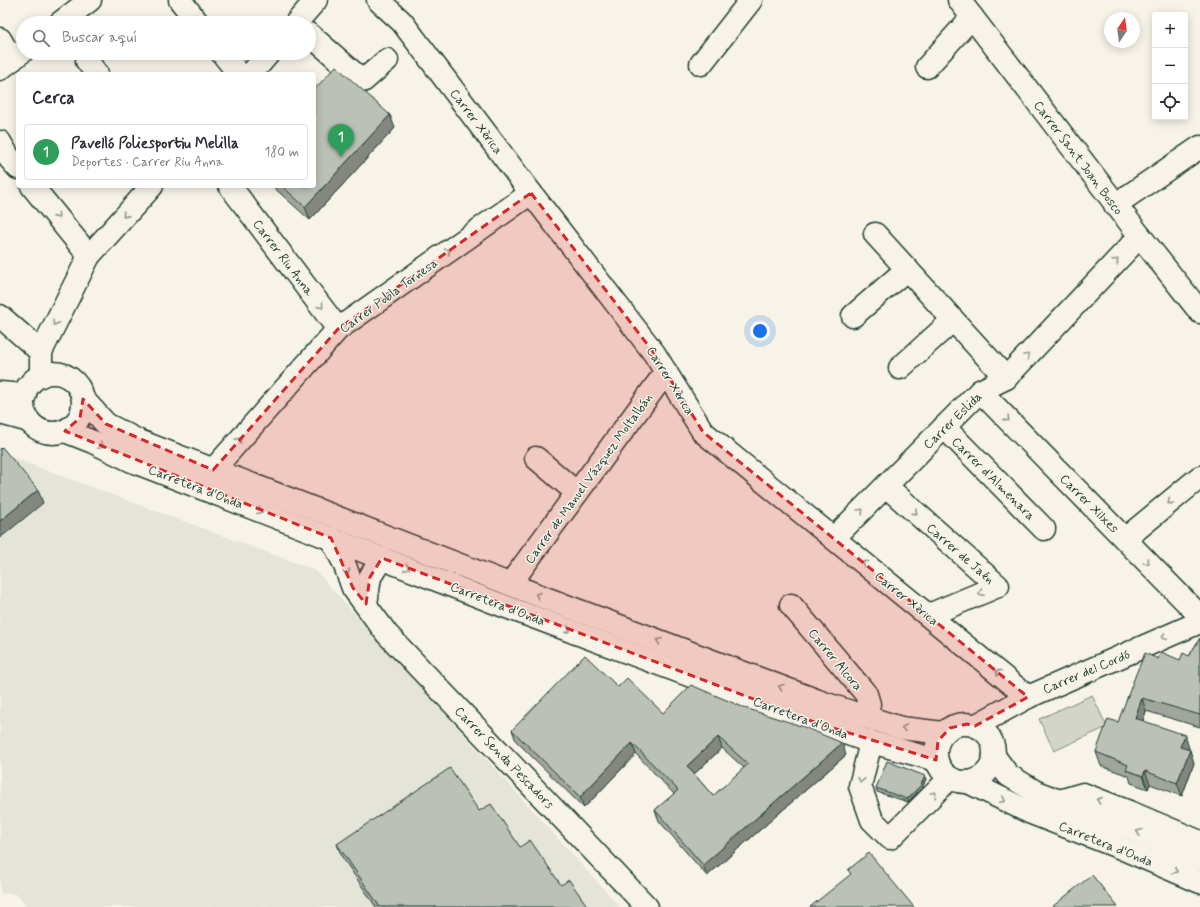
<!DOCTYPE html>
<html lang="es">
<head>
<meta charset="utf-8">
<style>
	:root { --surface:#fff; --page:#f7f7f7; --text:#2b2b33; --muted:#7c7c81; --line:#e1e1e2; --accent:#c8321e }
	body { margin:0; font-family:Mynerve,sans-serif; background:var(--page); color:var(--text) }
	.controls { position:absolute; right:12px; top:12px; display:grid; overflow:hidden; border-radius:4px; box-shadow:0 2px 10px #0003 }
	.controls button { width:36px; height:36px; display:grid; place-items:center; padding:0; border:0; border-bottom:1px solid var(--line); background:var(--surface); color:var(--text); font:20px sans-serif }
	.compass { position:absolute; left:1104px; top:12px; width:36px; height:36px; border-radius:50%; background:var(--surface); box-shadow:0 2px 10px #0003; rotate:13deg }
	.you { position:absolute; left:760px; top:331px; width:14px; height:14px; margin:-10px; border:3px solid #fff; border-radius:50%; background:#1a73e8; box-shadow:0 0 0 6px #1a73e833 }
	.badge { display:grid; place-items:center; width:26px; height:26px; border-radius:50%; background:var(--accent); color:#fff; font-size:13px; font-weight:700 }
	.pin { position:absolute; translate:-50% -33px; filter:drop-shadow(0 1px 2px #0008) }
	.pin::after { content:''; position:absolute; top:21px; width:14px; height:12px; background:inherit; clip-path:polygon(0 0,100% 0,50% 100%) }
	.list { margin:0; padding:0; list-style:none }
	h2 { display:flex; justify-content:space-between; align-items:center; height:52px; margin:0; padding:0 16px; font-size:17px }
	h2 small { font-size:13px; font-weight:400; color:var(--muted) }
	.list li { display:grid; grid-template-columns:26px 1fr auto; gap:12px; align-items:center; box-sizing:border-box; height:56px; margin:0 8px 8px; padding:0 8px; border:1px solid var(--line); border-radius:4px }
	.list b { display:block; font-size:15px; white-space:nowrap }
	.list p { margin:0; font-size:13px; white-space:nowrap; color:var(--muted) }
	.list em { font-size:13px; font-style:normal; color:var(--muted) }
	.icon { flex:none; width:22px; height:22px; fill:none; stroke:currentColor; stroke-width:2; stroke-linecap:round; stroke-linejoin:round }
	.map { position:relative; flex:none; width:1200px; height:907px; overflow:hidden }
	.search { position:absolute; background:var(--surface); box-shadow:0 2px 10px #0003; left:16px; top:16px; width:300px; height:44px; display:flex; align-items:center; gap:10px; box-sizing:border-box; padding:0 14px; border-radius:22px; color:var(--muted); font-size:15px }
	.panel { position:absolute; background:var(--surface); box-shadow:0 2px 10px #0003; left:16px; top:72px; width:300px; height:116px; border-radius:4px }
	.map>svg:first-child { display:block }
	.built { fill:#e5e4d9 }
	.green { fill:#d3d5ca; stroke:#79897f }
	.lines { fill:none; stroke-linecap:round; stroke-linejoin:round }
	.minor-casing { stroke:#1f3d34; stroke-width:25 }
	.major-casing { stroke:#1f3d34; stroke-width:25 }
	.minor { stroke:#f7f3e8; stroke-width:22 }
	.major { stroke:#f7f3e8; stroke-width:22 }
	.wall { fill:#a1a69d; stroke:#1f3d34; fill-rule:evenodd }
	.shaded-wall { fill:#83877f; stroke:#1f3d34 }
	.building { fill:#bbc1b6; stroke:#1f3d34; fill-rule:evenodd }
	.oneway { stroke:#8b988e }
	.marked { fill:#d62828; fill-opacity:0.2; stroke:#d62828; stroke-width:3; stroke-dasharray:8 5; stroke-linejoin:round }
	.labels { text-anchor:middle; stroke-width:3; stroke-linejoin:round; paint-order:stroke }
	.street-label { font-size:13px; fill:#1f3d34; stroke:#f7f3e8 }
</style>
</head>
<body>
<div class="map">
<svg width="1200" height="907" viewBox="0 0 1200 907">
	<rect width="100%" height="100%" fill="#f7f3e8"/>
	<filter id="ink" filterUnits="userSpaceOnUse"><feTurbulence type="fractalNoise" baseFrequency=".025" numOctaves="2"/><feDisplacementMap in="SourceGraphic" scale="8" xChannelSelector="R" yChannelSelector="G"/><feConvolveMatrix kernelMatrix="1 2 1 2 8 2 1 2 1" color-interpolation-filters="sRGB"/></filter>
	<g filter="url(#ink)">
		<path class="built" d="M0,453L315,570L620,907H28L16,894L0,893Z"/>
		<path class="green" d="M1092,695L1107,727L1054,751L1039,719Z"/>
		<g class="lines">
			<defs>
				<g id="minor">
					<path d="M180,0L198,23"/>
					<path d="M378,0L402,22L531,193L654,353L703,432L1028,697"/>
					<path d="M959,0L1140,236L1200,312"/>
					<path d="M60,23L90,0"/>
					<path d="M296,23L316,0"/>
					<path d="M309,34L363,81L387,60"/>
					<path d="M0,39L12,60"/>
					<path d="M222,53L239,74"/>
					<path d="M87,61L97,74"/>
					<path d="M701,64L751,0"/>
					<path d="M927,67L972,17"/>
					<path d="M0,69L23,51"/>
					<path d="M251,74L269,53"/>
					<path d="M0,142L10,159L18,168"/>
					<path d="M32,186L89,256"/>
					<path d="M230,186L338,329"/>
					<path d="M1115,205L1200,147"/>
					<path d="M875,234L1006,378"/>
					<path d="M0,316L41,352"/>
					<path d="M853,316L907,269"/>
					<path d="M900,368L953,320"/>
					<path d="M41,376V352L89,256L152,186"/>
					<path d="M980,391L1200,616"/>
					<path d="M944,427L1044,529"/>
					<path d="M536,458L577,493"/>
					<path d="M213,470L338,329L531,193"/>
					<path d="M886,486L998,586L929,615"/>
					<path d="M331,538L344,563L353,588L387,634L647,907"/>
					<path d="M834,538L980,391L1006,378L1140,236"/>
					<path d="M1125,539L1200,477"/>
					<path d="M510,584L666,372"/>
					<path d="M366,604L370,577L382,558"/>
					<path d="M791,605L866,694L869,704L866,717"/>
					<path d="M975,726L1028,697L1200,622"/>
					<path d="M871,742L860,786L872,820L890,838L950,778"/>
					<path d="M1059,801L1083,794L1134,814L1200,842"/>
				</g>
				<g id="major">
					<circle cx="53" cy="403" r="30"/>
					<path d="M0,393L25,395"/>
					<path d="M83,399L106,424L139,441L553,601L821,702L866,717L901,728L943,733"/>
					<path d="M0,413L29,421"/>
					<path d="M65,431L93,442L132,461L496,603L814,722L871,742L936,760"/>
					<circle cx="965" cy="753" r="29"/>
					<path d="M994,756L1008,775L1036,792L1129,828L1200,859"/>
					<path d="M968,782L1029,812L1121,848L1200,882"/>
				</g>
			</defs>
			<use href="#minor" class="minor-casing"/>
			<use href="#major" class="major-casing"/>
			<use href="#minor" class="minor"/>
			<use href="#major" class="major"/>
		</g>
		<g class="wall">
			<path d="M395,128L310,220L272,186H314Z"/>
			<path d="M1200,638V727L1146,711L1143,721L1189,748V749L1194,763L1182,796L1150,784L1148,789L1131,783L1129,776L1101,766L1096,752L1118,722L1158,659L1180,660L1189,656Z"/>
			<path d="M663,713L846,755L707,876L659,821L655,810L674,794L636,754L584,808L516,741L512,730ZM722,748L744,768L713,796L694,774Z"/>
			<path d="M926,779L922,788L908,802L877,792L876,788Z"/>
			<path d="M479,811L520,847L561,885L588,907H376L342,857L337,844Z"/>
		</g>
		<g class="shaded-wall">
			<path d="M390,115L395,128L310,220L305,207Z"/>
			<path d="M38,490L43,503L0,538V521Z"/>
			<path d="M1142,698L1146,711L1140,731L1135,718Z"/>
			<path d="M1185,735L1189,748L1185,760L1180,747Z"/>
			<path d="M718,737L722,748L691,777L687,766Z"/>
			<path d="M632,743L636,754L584,808L580,797Z"/>
			<path d="M842,743L846,755L707,876L703,865Z"/>
			<path d="M1190,750L1194,763L1182,796L1177,783Z"/>
			<path d="M1145,771L1150,784L1148,789L1143,776Z"/>
			<path d="M925,776L926,779L922,788L908,802L907,799Z"/>
		</g>
		<g class="building">
			<path d="M336,66L390,115L305,207L282,186H314V90Z"/>
			<path d="M2,447L38,490L0,521V449Z"/>
			<path d="M1200,638V715L1142,698L1135,718L1185,735L1180,747L1190,750L1177,783L1145,771L1143,776L1126,770L1128,765L1096,752L1108,719L1118,722L1136,674L1145,653L1158,659L1161,652L1180,660L1183,653L1189,656Z"/>
			<path d="M585,655L618,687L627,678L663,713L691,685L745,708L804,727L842,743L703,865L655,810L678,790L632,743L580,797L512,730ZM718,737L748,764L713,796L687,766Z"/>
			<path d="M887,761L925,776L921,785L907,799L876,788Z"/>
			<path d="M450,768L479,811L491,804L520,847L530,840L561,885L569,880L588,907H380L337,844Z"/>
			<path d="M869,853L914,907H810L851,874L848,870Z"/>
			<path d="M1092,875L1118,907H1052Z"/>
		</g>
		<defs><path id="oneway-chevron" d="M-2-3.5L2.5 0L-2 3.5" fill="none" stroke-width="1.6" stroke-linecap="round" stroke-linejoin="round"/></defs>
		<g class="oneway">
			<use href="#oneway-chevron" transform="translate(125 215) rotate(132)"/>
			<use href="#oneway-chevron" transform="translate(57 216) rotate(51)"/>
			<use href="#oneway-chevron" transform="translate(448 251) rotate(-35)"/>
			<use href="#oneway-chevron" transform="translate(1116 261) rotate(-47)"/>
			<use href="#oneway-chevron" transform="translate(321 306) rotate(53)"/>
			<use href="#oneway-chevron" transform="translate(55 323) rotate(116)"/>
			<use href="#oneway-chevron" transform="translate(1027 356) rotate(-47)"/>
			<use href="#oneway-chevron" transform="translate(1007 419) rotate(45)"/>
			<use href="#oneway-chevron" transform="translate(239 440) rotate(-49)"/>
			<use href="#oneway-chevron" transform="translate(101 446) rotate(26)"/>
			<use href="#oneway-chevron" transform="translate(1170 502) rotate(140)"/>
			<use href="#oneway-chevron" transform="translate(260 511) rotate(21)"/>
			<use href="#oneway-chevron" transform="translate(861 511) rotate(-45)"/>
			<use href="#oneway-chevron" transform="translate(915 512) rotate(41)"/>
			<use href="#oneway-chevron" transform="translate(1147 562) rotate(46)"/>
			<use href="#oneway-chevron" transform="translate(865 563) rotate(-141)"/>
			<use href="#oneway-chevron" transform="translate(407 568) rotate(21)"/>
			<use href="#oneway-chevron" transform="translate(347 572) rotate(70)"/>
			<use href="#oneway-chevron" transform="translate(981 593) rotate(157)"/>
			<use href="#oneway-chevron" transform="translate(538 595) rotate(-159)"/>
			<use href="#oneway-chevron" transform="translate(568 630) rotate(21)"/>
			<use href="#oneway-chevron" transform="translate(1164 637) rotate(157)"/>
			<use href="#oneway-chevron" transform="translate(659 641) rotate(-159)"/>
			<use href="#oneway-chevron" transform="translate(998 672) rotate(-140)"/>
			<use href="#oneway-chevron" transform="translate(781 687) rotate(-159)"/>
			<use href="#oneway-chevron" transform="translate(904 728) rotate(-170)"/>
			<use href="#oneway-chevron" transform="translate(861 780) rotate(103)"/>
			<use href="#oneway-chevron" transform="translate(934 794) rotate(-45)"/>
			<use href="#oneway-chevron" transform="translate(1003 800) rotate(26)"/>
			<use href="#oneway-chevron" transform="translate(1099 800) rotate(-159)"/>
			<use href="#oneway-chevron" transform="translate(1139 832) rotate(-157)"/>
			<use href="#oneway-chevron" transform="translate(1175 871) rotate(24)"/>
		</g>
	</g>
	<path class="marked" d="M531,193L654,353L703,432L1028,697L975,726L967,724L950,728L938,741L936,760L814,722L382,558L370,577L366,604L353,588L331,538L65,431L80,418L83,399L106,424L213,470L338,329Z"/>
	<g class="labels">
		<g class="street-label">
			<text transform="translate(477 121) rotate(53)" y="5">Carrer Xèrica</text>
			<text transform="translate(1079 157) rotate(53)" y="5">Carrer Sant Joan Bosco</text>
			<text transform="translate(284 257) rotate(53)" y="5">Carrer Riu Anna</text>
			<text transform="translate(388 295) rotate(-36)" y="5">Carrer Pobla Tornesa</text>
			<text transform="translate(671 380) rotate(58)" y="5">Carrer Xèrica</text>
			<text transform="translate(952 420) rotate(-44)" y="5">Carrer Eslida</text>
			<text transform="translate(588 478) rotate(-54)" y="5">Carrer de Manuel Vázquez Moltalbán</text>
			<text transform="translate(994 478) rotate(45)" y="5">Carrer d'Almenara</text>
			<text transform="translate(196 486) rotate(21)" y="5">Carretera d'Onda</text>
			<text transform="translate(1090 503) rotate(45)" y="5">Carrer Xilxes</text>
			<text transform="translate(961 553) rotate(41)" y="5">Carrer de Jaén</text>
			<text transform="translate(907 598) rotate(39)" y="5">Carrer Xèrica</text>
			<text transform="translate(498 603) rotate(21)" y="5">Carretera d'Onda</text>
			<text transform="translate(836 659) rotate(50)" y="5">Carrer Alcora</text>
			<text transform="translate(1086 671) rotate(-23)" y="5">Carrer del Cordó</text>
			<text transform="translate(801 717) rotate(20)" y="5">Carretera d'Onda</text>
			<text transform="translate(505 757) rotate(46)" y="5">Carrer Senda Pescadors</text>
			<text transform="translate(1106 843) rotate(22)" y="5">Carretera d'Onda</text>
		</g>
	</g>
</svg>
<div class="controls">
<button>+</button>
<button>−</button>
<button><svg class="icon" aria-label="locate" viewBox="0 0 24 24"><circle cx="12" cy="12" r="6"/><path d="M12 2v4M12 18v4M2 12h4M18 12h4"/></svg></button>
</div>
<svg class="compass" viewBox="-18 -18 36 36"><path d="M0-13l5 13h-10z" fill="#e53935"/><path d="M0 13l5-13h-10z" fill="#7c7c81"/></svg>
<div class="you"></div>
<div class="pin badge" style="left:341px;top:157px;background:#2e9e5b">1</div>
<div class="search"><svg class="icon" aria-label="search" viewBox="0 0 24 24"><circle cx="10" cy="10" r="6"/><path d="M15 15l6 6"/></svg>Buscar aquí</div>
<section class="panel">
<h2>Cerca<small></small></h2>
<ul class="list">
<li><span class="badge" style="background:#2e9e5b">1</span><div><b>Pavelló Poliesportiu Melilla</b><p>Deportes · Carrer Riu Anna</p></div><em>180 m</em></li>
</ul>
</section>
</div>
</body>
</html>
